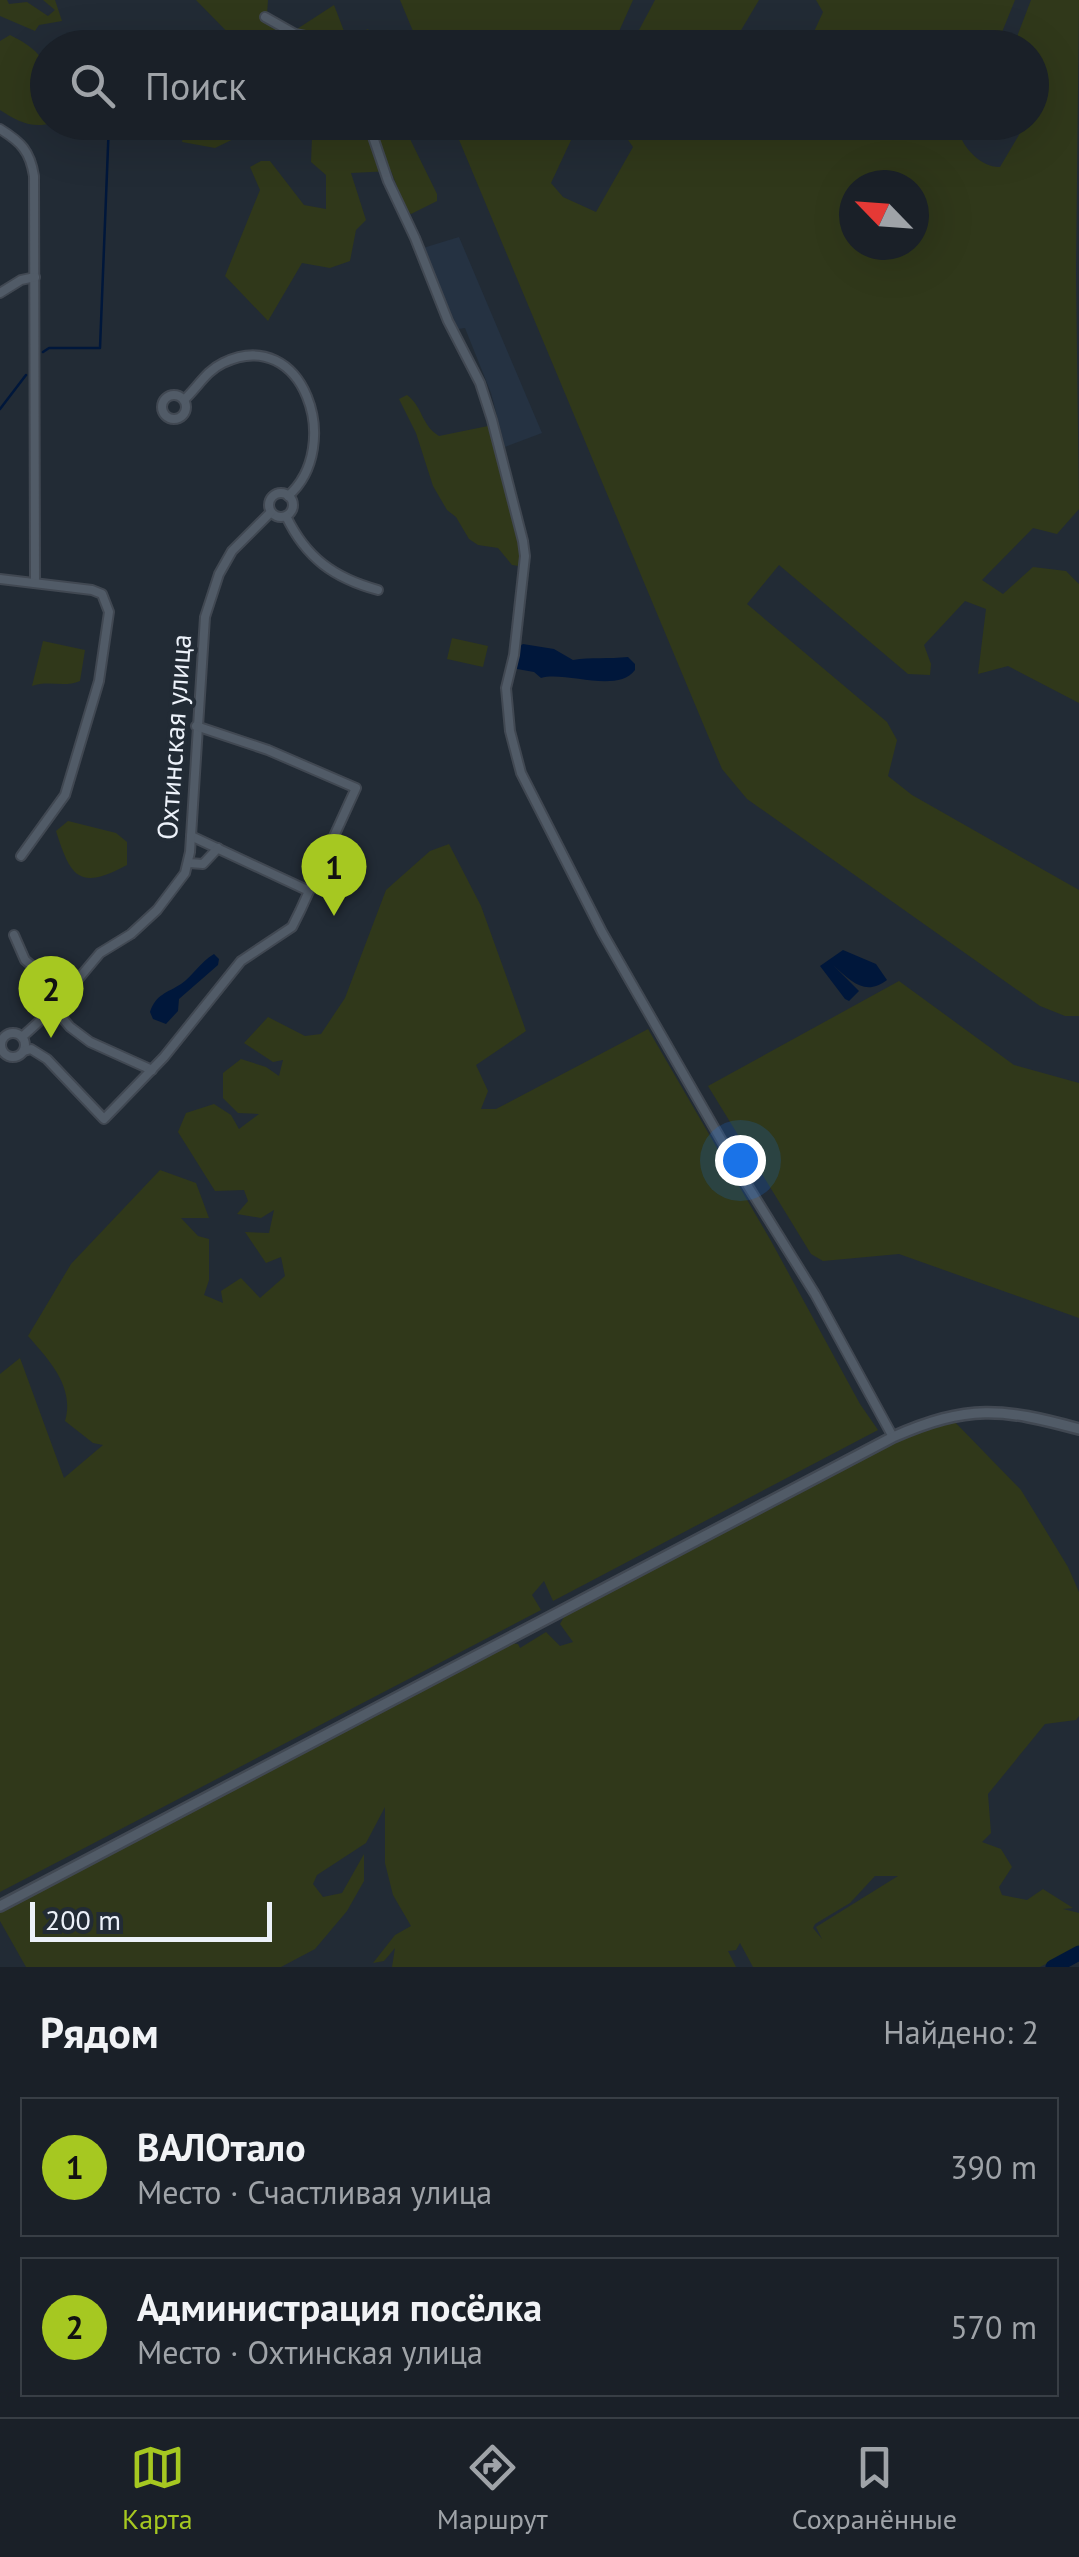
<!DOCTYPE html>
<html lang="ru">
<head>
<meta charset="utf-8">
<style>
	:root { --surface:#1a2028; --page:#272d34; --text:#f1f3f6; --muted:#9fa3a8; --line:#383e45; --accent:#a6c821 }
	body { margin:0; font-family:"PT Sans",sans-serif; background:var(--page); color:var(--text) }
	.compass { position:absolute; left:839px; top:170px; width:90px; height:90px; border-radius:50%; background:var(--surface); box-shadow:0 10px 40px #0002; rotate:295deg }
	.scale { position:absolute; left:30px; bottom:25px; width:242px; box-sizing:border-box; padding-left:10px; border:5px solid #ecf1f9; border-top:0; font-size:28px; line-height:35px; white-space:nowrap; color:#ecf1f9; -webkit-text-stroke:8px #222b35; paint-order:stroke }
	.you { position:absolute; left:740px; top:1160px; width:35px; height:35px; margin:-25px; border:8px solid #fff; border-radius:50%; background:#1a73e8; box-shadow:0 0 0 15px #1a73e833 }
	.badge { display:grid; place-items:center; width:65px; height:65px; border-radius:50%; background:var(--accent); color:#111; font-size:32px; font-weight:700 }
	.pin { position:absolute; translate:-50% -82px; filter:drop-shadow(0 2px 5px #0008) }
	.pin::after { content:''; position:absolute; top:52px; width:35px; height:30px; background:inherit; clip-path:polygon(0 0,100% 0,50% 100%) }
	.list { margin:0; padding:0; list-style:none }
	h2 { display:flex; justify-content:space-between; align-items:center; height:130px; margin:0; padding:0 40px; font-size:42px }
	h2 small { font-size:32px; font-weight:400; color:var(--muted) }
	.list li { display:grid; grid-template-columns:65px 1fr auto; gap:30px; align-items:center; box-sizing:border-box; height:140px; margin:0 20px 20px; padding:0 20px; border:2px solid var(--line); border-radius:0px }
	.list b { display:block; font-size:38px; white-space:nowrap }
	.list p { margin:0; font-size:32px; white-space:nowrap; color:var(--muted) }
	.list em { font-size:32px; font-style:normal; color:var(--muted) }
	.icon { flex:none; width:55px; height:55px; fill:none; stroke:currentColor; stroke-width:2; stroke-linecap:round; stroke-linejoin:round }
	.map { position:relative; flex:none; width:1079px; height:1967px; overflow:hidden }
	.search { position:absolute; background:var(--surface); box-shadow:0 10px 40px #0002; left:30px; right:30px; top:30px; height:110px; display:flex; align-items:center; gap:25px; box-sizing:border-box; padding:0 35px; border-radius:55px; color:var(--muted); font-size:38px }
	.sheet { height:450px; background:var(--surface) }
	nav { display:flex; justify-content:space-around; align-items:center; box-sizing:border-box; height:140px; border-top:2px solid var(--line); background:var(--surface); font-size:28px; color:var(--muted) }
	nav a { display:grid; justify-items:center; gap:5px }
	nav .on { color:var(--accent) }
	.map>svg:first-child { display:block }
	.built { fill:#253242 }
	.green { fill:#30381a; fill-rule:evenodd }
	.water { fill:#00173b }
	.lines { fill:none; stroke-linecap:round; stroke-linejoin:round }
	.stream { stroke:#00173b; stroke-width:2.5 }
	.river { stroke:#00173b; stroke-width:15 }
	.minor-casing { stroke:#414852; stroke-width:12 }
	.tertiary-casing { stroke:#414852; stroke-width:14 }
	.minor { stroke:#515b67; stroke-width:8 }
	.tertiary { stroke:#515b67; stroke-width:9 }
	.labels { text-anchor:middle; stroke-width:8; stroke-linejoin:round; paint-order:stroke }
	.street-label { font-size:28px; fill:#ecf1f9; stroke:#222b35 }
</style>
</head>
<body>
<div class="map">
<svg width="1079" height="1967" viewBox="0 0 1079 1967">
	<rect width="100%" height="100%" fill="#222b35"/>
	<path class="built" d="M459,237L542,433L505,447L491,393L465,328L458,329L423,248Z"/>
	<g class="green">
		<path d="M0,0H7L9,4L27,2L48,16L55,10L43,0H55L62,21L39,25L35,31L0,16Z"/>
		<path d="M196,0H268L267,15L297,29L334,5L347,39L368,29L377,47H242Z"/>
		<path d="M400,0H633L612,47L420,48Z"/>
		<path d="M655,0H759L731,47H630Z"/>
		<path d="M816,0H1015L996,47H807L823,12Z"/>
		<path d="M1031,0H1079L1076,272L1079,509L1057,534L1033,528L982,580L1003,594L1033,567L1066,571L1079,584V703L1008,666L978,674L986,609L965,601L924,645L931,664L930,675L908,674L779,565L747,604L887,722L897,740L888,776L912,795L1079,890V1016H1065L1040,1006L747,799L722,769L452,123H579L551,183L563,197L596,212L633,147L626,137L600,123H965L960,135C965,150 983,168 1000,167L1026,123L1032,122V48L1013,47ZM914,185V245H854V185Z"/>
		<path d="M10,35C57,58 48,76 48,122L52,123C32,129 17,121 0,110V41Z"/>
		<path d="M186,123L215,128L233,123H255L252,130L215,148L182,142Z"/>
		<path d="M297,123H411L414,131L410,139L437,194V201L411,214L406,210L391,171L351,173L366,220L356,230L350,261L330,268L302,263L268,321L225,276L260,190L250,167L261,161H270L304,205L326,209V175L311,162L312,138L296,137Z"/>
		<path d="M407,395C423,407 421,425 439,436L488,426L519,544V566L512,565L498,548L478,545L469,539L456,517L447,510L433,486L416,433L399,399Z"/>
		<path d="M452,638L488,646L483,667L447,659Z"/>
		<path d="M43,641L85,650L80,681C64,688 49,680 32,686Z"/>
		<path d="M68,821L116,833L127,842V865C80,890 71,879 56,831Z"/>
		<path d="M449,844L481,906L526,1031L476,1065L488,1091L481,1109H496L648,1029L771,1241L860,1404L878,1430L553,1601L544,1581L532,1595L541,1610L0,1892V1374L20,1358L64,1478L103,1445L93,1443L65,1421C75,1387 49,1360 28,1336L71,1264L160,1170L196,1183L209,1218H181L198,1236L209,1239V1280L204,1295L223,1303L221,1291L241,1278L260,1298L285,1276L281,1257L266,1263L245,1232L269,1233L274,1210L261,1218L237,1214L248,1201L244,1190L215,1191L178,1132L186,1113L214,1104L231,1115L239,1129L259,1114L238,1113L223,1098V1073L241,1059L266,1067L279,1076L283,1060L273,1062L244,1043L268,1017L305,1036L321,1034L345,998L386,890L430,851Z"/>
		<path d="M899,981L1014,1065L1079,1083V1318L899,1254L823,1261L811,1254L708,1086Z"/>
		<path d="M952,1419L1021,1490L1068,1567L1079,1592V1716L1076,1720L1045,1724L988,1794L991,1833L982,1842L1001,1849L1012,1867L999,1887L1002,1895L1027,1900L1043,1889L1073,1908L1063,1909L1079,1913V1947L1040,1967H753L740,1943L736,1950L728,1951L736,1967H392L395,1948L384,1961L373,1963L395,1935L411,1926L393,1895L385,1863V1807L366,1843L317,1875L313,1884L323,1897L342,1893L364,1854V1881L347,1911L315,1949L281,1967H26L0,1921V1908L511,1643L518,1644L520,1648L546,1632L560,1646L573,1642L560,1624L567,1611L916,1431ZM875,1876H898L816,1927L822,1939L813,1928L815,1924L850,1903Z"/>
	</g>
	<g class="water">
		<path d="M523,644L554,649L573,660C591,657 609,659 628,657L635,664V670C617,694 566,671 541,678L534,672L517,669L518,647Z"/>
		<path d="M843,950L876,964L887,980C865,997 851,981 833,965L859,991L849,1001L845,999L820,966Z"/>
		<path d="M214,954L219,959L218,965L179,999L178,1011L166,1024L153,1019L150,1012C156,994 167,993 181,984C193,976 200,962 214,954Z"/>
	</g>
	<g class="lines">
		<g class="stream">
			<path d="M43,352L49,348H100L109,122"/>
			<path d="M0,409L26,375"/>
		</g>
		<path class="river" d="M1053,1967L1079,1953"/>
		<defs>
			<g id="minor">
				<path d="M265,17L295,34L320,39L336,48"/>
				<path d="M368,122L388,181L415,238L448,321L480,383L492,420L523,541L525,556L514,655L506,688L510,731L521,773L602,932L746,1183L815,1294L893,1437"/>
				<path d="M0,129C21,142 30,151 34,176L35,583"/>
				<path d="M0,293L21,280L35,277"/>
				<circle cx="174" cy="407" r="12"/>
				<path d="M184,400C198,387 206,371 223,363C304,324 344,447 288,496"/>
				<circle cx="281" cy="505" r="12"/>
				<path d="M286,516C306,558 334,578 378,590"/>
				<path d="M0,579L92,590L102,594L109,612L99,681L65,795L21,856"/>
				<path d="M191,836L309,891"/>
				<path d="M189,863L203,864L218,848"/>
				<path d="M14,935L25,960L48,979L54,1008L70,1027L90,1042L152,1070"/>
				<circle cx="13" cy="1045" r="12"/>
				<path d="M22,1037L54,1008L100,953L131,934L157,910L185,873L190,852L205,617L219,574L232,551L271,512"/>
				<path d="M24,1051L31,1049L47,1059L104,1119L164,1057L241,961L292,927L300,911L356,788L268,750L196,726"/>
			</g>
			<path id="tertiary" d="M0,1906L893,1437C968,1404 1002,1408 1079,1429"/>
		</defs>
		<use href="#minor" class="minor-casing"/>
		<use href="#tertiary" class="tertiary-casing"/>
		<use href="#minor" class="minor"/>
		<use href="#tertiary" class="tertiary"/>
	</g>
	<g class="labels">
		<g class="street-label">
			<text transform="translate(174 737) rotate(-86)" y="10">Охтинская улица</text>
		</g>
	</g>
</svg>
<svg class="compass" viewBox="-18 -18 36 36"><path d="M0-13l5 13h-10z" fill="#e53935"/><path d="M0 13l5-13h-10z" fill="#9fa3a8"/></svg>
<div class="scale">200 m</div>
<div class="you"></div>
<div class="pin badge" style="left:334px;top:916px">1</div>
<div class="pin badge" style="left:51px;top:1038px">2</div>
<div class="search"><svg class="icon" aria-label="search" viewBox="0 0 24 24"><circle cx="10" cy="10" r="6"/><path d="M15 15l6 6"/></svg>Поиск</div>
</div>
<section class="sheet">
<h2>Рядом<small>Найдено: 2</small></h2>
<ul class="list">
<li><span class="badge">1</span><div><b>ВАЛОтало</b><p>Место · Счастливая улица</p></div><em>390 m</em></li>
<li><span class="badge">2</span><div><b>Администрация посёлка</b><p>Место · Охтинская улица</p></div><em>570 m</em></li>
</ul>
</section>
<nav>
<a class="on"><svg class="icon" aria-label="map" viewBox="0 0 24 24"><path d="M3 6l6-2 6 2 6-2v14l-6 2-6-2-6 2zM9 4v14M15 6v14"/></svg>Карта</a>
<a><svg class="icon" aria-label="directions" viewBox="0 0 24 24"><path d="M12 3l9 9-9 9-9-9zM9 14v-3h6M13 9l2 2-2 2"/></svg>Маршрут</a>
<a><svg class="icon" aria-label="saved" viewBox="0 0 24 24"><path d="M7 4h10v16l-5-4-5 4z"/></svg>Сохранённые</a>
</nav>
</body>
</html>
